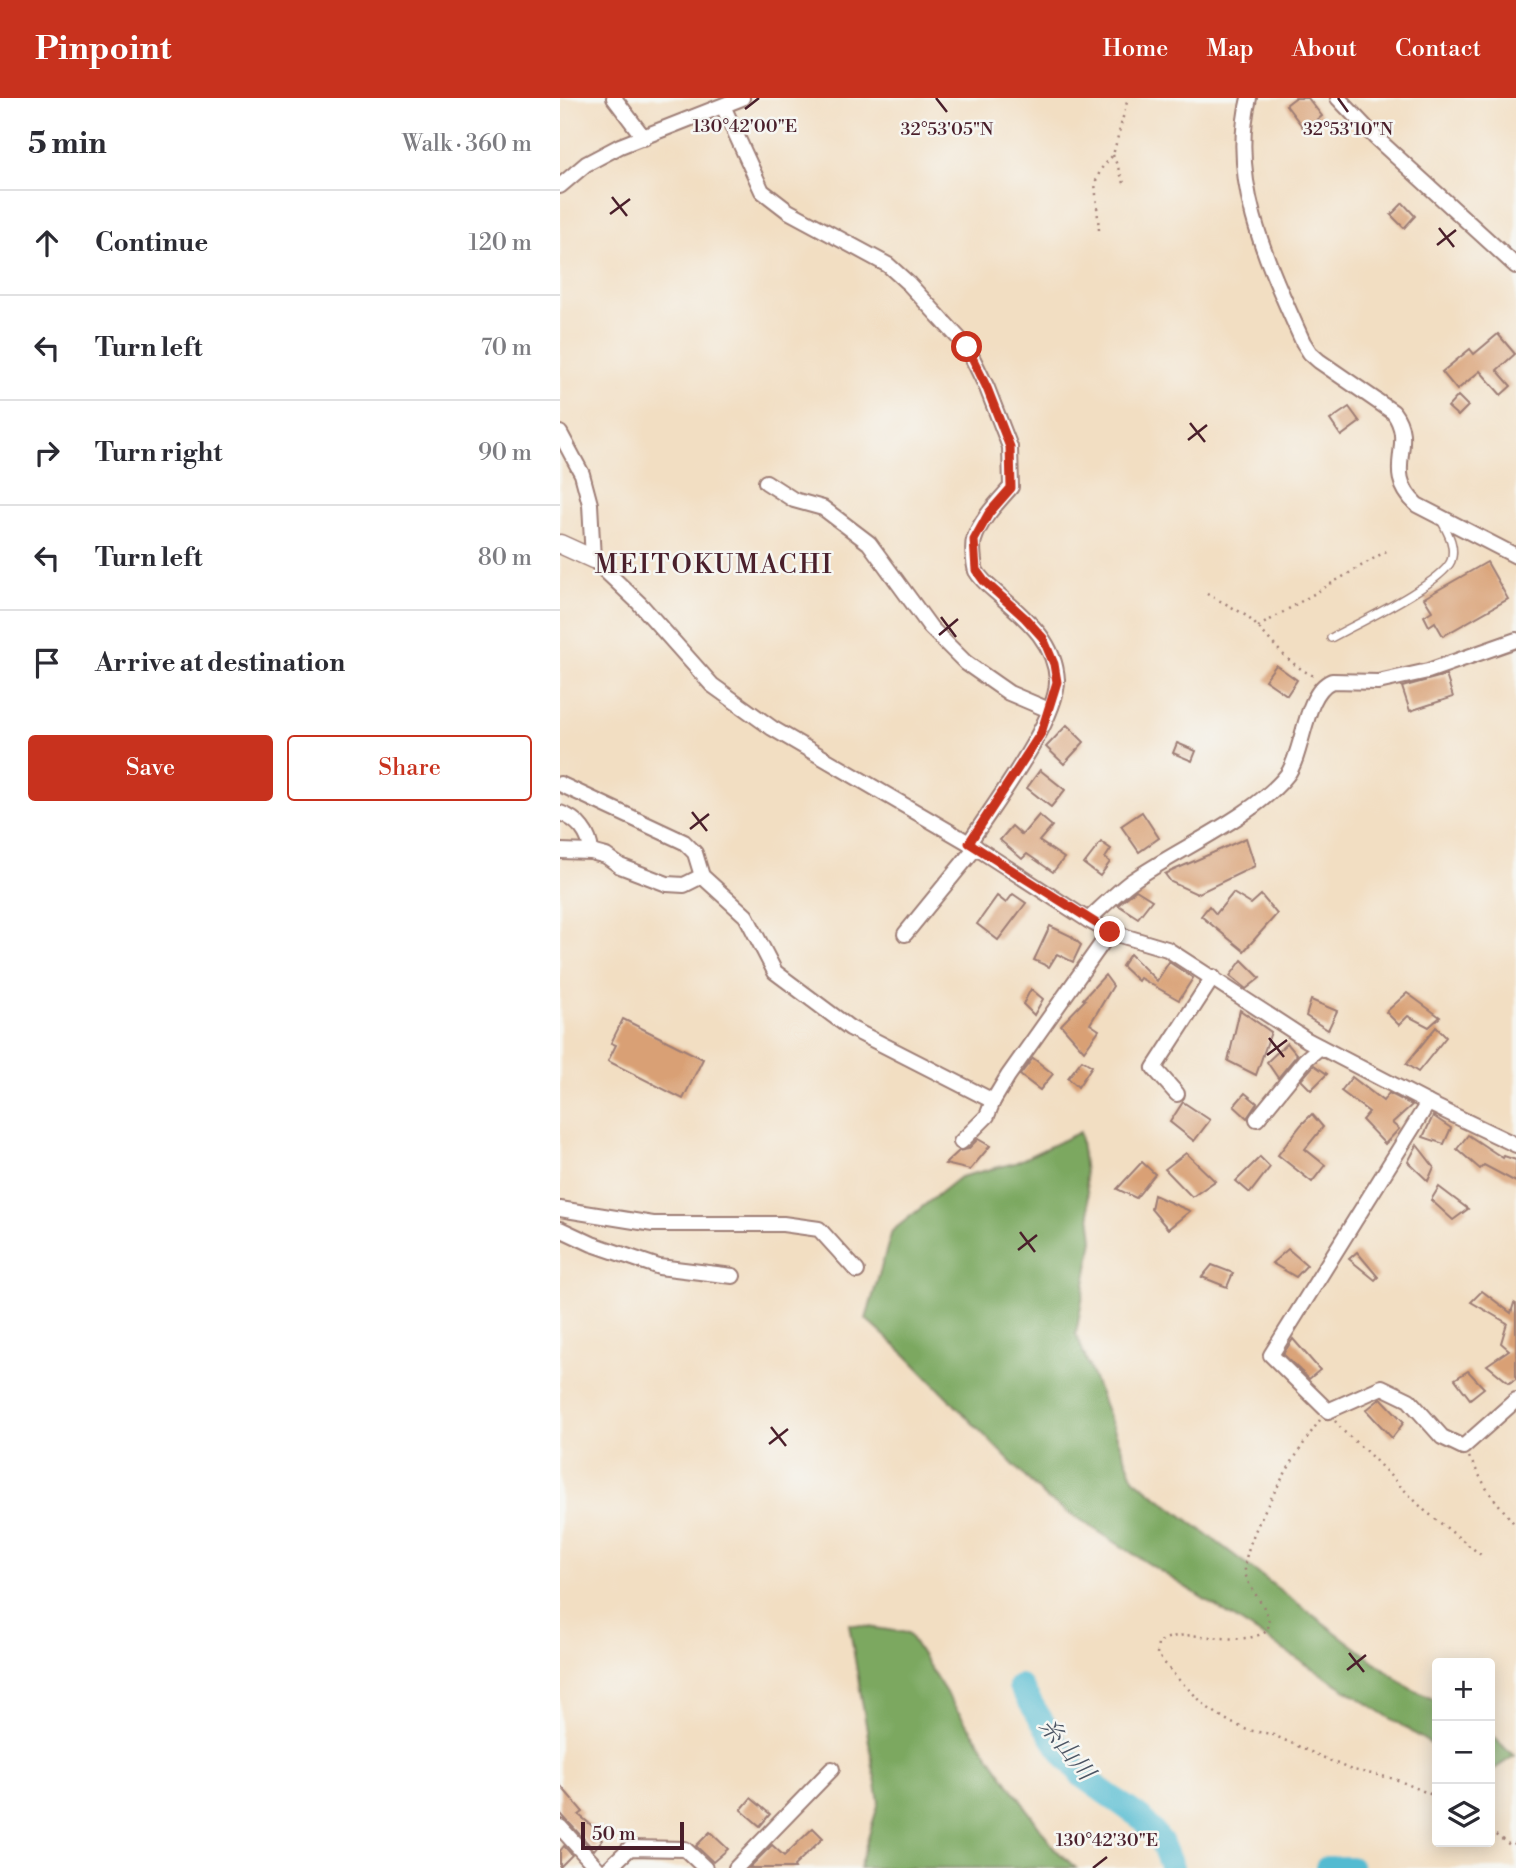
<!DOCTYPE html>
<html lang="en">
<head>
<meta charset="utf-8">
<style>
	:root { --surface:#fff; --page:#f2f2f3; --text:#2b2b33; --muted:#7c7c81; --line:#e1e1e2; --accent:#c8321e }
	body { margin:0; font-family:"Libre Bodoni","Noto Serif JP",serif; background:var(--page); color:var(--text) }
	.controls { position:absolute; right:21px; bottom:21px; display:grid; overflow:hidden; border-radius:7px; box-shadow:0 4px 18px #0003 }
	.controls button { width:63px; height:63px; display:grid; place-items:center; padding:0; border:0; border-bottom:2px solid var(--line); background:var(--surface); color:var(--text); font:35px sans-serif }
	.scale { position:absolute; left:21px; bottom:18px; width:103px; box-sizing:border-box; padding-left:7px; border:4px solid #4a1f2b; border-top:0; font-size:19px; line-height:24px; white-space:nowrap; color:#4a1f2b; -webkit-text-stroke:5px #f6f6f2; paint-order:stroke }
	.stop { position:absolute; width:21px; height:21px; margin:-16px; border:5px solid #c8321e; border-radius:50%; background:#fff }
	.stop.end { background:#c8321e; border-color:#fff; box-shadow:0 2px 7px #0008 }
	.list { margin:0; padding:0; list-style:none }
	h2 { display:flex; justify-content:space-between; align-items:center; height:91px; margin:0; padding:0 28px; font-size:30px }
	h2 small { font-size:23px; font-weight:400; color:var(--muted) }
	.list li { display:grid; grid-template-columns:46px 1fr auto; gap:21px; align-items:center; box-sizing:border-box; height:105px; padding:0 28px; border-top:2px solid var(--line) }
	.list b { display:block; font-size:26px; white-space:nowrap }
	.list em { font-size:23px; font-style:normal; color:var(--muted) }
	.actions { display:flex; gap:14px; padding:21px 28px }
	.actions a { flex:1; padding:16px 0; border:2px solid var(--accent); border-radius:7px; text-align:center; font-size:24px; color:var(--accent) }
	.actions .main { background:var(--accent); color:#fff }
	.icon { flex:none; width:38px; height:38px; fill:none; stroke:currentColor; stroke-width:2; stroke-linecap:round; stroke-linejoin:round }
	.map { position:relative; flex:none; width:956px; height:1770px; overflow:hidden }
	header { display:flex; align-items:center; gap:42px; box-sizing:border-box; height:98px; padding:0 35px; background:var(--accent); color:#fff }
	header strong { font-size:33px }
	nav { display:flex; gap:38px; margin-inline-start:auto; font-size:24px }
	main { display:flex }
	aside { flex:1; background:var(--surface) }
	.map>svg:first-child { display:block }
	.forest { fill:#7ba861; stroke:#626446; stroke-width:2 }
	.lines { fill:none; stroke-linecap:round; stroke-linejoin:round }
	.river { stroke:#53bbd1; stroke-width:24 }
	.building { fill:#d9a075 }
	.service-casing { stroke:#9e7e76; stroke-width:10 }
	.minor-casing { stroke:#9e7e76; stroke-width:18 }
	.tertiary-casing { stroke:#9e7e76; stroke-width:21 }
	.path { stroke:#9e7e76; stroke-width:2.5; stroke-dasharray:2 5; stroke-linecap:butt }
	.service { stroke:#fff; stroke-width:7 }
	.minor { stroke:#fff; stroke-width:14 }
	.tertiary { stroke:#fff; stroke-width:18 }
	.route { stroke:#c8321e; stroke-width:9 }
	.ticks { fill:none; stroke:#4a1f2b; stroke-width:2.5 }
	.labels { text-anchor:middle; stroke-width:5; stroke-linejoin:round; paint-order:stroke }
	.water-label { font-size:24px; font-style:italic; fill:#4d5665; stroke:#f6f6f2 }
	.quarter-label { font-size:26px; letter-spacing:2px; fill:#4a1f2b; stroke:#f6f6f2 }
	.ticks-label { font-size:18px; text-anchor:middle; fill:#4a1f2b; stroke:#f6f6f2; stroke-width:5; stroke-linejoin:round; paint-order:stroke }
</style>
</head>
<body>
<header>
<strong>Pinpoint</strong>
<nav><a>Home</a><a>Map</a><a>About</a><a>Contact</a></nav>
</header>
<main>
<aside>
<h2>5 min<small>Walk · 360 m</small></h2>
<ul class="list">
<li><svg class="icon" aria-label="ahead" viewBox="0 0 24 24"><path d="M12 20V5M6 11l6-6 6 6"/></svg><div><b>Continue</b></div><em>120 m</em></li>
<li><svg class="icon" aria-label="left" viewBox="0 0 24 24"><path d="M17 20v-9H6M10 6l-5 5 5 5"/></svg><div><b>Turn left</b></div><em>70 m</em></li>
<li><svg class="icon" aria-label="right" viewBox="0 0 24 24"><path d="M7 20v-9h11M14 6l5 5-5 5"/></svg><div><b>Turn right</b></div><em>90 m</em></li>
<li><svg class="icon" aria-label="left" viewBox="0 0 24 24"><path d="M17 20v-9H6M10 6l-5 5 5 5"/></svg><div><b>Turn left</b></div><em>80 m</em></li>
<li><svg class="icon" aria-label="arrive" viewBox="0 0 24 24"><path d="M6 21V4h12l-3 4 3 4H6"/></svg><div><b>Arrive at destination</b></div></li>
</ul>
<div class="actions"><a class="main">Save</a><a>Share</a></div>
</aside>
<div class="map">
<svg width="956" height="1770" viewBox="0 0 956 1770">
	<rect width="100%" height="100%" fill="#f6f6f2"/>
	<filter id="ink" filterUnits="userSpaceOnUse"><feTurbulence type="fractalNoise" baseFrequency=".0143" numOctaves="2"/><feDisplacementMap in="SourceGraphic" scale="14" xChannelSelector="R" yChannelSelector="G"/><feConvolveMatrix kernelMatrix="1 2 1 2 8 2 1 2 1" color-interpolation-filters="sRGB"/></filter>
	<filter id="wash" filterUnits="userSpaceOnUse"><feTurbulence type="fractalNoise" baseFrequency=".00686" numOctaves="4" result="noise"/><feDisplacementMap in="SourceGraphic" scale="28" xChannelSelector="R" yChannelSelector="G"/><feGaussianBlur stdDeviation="1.57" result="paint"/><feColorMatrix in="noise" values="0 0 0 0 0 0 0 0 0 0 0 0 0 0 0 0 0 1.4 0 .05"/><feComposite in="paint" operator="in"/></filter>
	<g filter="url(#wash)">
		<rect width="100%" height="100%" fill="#f2dec2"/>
		<g class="forest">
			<path d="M520,1034L533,1142L516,1236L574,1381L849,1590L877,1603V1650L486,1400L347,1258L306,1221L332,1133L400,1079L455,1065Z"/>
			<path d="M289,1526L348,1535L397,1612L495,1751L516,1770H299L319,1704Z"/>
			<path d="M930,1636L954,1658L930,1674Z"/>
		</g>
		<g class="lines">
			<g class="river">
				<path d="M460,1588L497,1647L523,1679L581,1720L601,1743L612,1770"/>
				<path d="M767,1770H791"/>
			</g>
		</g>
		<g id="blocks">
			<g class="building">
				<path d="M735,0H748L762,18L745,32L726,7Z"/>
				<path d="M843,105L855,118L844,130L831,117Z"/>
				<path d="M938,236L955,256L937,272L951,288L941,297L920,273L897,292L882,274L910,251L914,256Z"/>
				<path d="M898,298L908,308L898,318L888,309Z"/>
				<path d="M789,309L800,324L781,338L770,322Z"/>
				<path d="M927,464L948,501L883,538L875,524L869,528L864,518L872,513L864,500Z"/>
				<path d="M716,567L737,582L727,597L705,582Z"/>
				<path d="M886,577L893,599L850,613L842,589Z"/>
				<path d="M507,627L524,644L504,666L486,649Z"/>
				<path d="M617,645L636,653L632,663L613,655Z"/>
				<path d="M480,672L505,692L491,709L467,690Z"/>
				<path d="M582,714L599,740L579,754L561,728Z"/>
				<path d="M479,717L492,728L479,743L504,760L493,774L467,756L462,761L440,742L452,728L462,737Z"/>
				<path d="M686,740L695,768L637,796L611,784L605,776Z"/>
				<path d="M541,744L551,751L545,760L550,764L540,778L524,766Z"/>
				<path d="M576,792L592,802L578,820L558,807Z"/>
				<path d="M673,795L691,806L701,797L717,816L684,853L641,818L649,808L656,816Z"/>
				<path d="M453,796L466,805L438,842L417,826L437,798L446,805Z"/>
				<path d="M490,828L511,838L521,847L513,864L497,856L489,869L474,862Z"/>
				<path d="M570,856L597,883L609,864L633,880L619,902L580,880L578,883L562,868Z"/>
				<path d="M682,862L700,880L686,891L670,878Z"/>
				<path d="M545,877L553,888L530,926L539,932L524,953L501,927L525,902L523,901Z"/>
				<path d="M471,891L483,901L474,917L463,906Z"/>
				<path d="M847,895L880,919L869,929L848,918L839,927L826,914Z"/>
				<path d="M751,902L777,913L768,932L746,918Z"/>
				<path d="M680,912L711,934L696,977L668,963Z"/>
				<path d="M63,921L143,961L123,1001L48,963L56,947L51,945Z"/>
				<path d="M876,929L886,939L858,974L846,966Z"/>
				<path d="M727,945L737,957L718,980L707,964Z"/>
				<path d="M473,960L493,976L480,992L460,977Z"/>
				<path d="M522,962L532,968L518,989L508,980Z"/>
				<path d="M754,967L767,976L751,992L741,982Z"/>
				<path d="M792,979L823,1003L829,995L852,1007L832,1025L839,1031L825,1046L802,1022L809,1014L781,993Z"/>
				<path d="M685,995L697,1005L687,1020L674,1008Z"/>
				<path d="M623,1004L650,1022L634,1043L610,1024Z"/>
				<path d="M752,1016L763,1029L745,1051L765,1067L752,1084L718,1057L741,1027Z"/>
				<path d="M873,1018L891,1030L884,1046L863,1039Z"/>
				<path d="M908,1037L943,1060L944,1058L956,1062V1084L924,1067L920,1071L897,1051Z"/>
				<path d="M418,1041L430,1048L410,1072L385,1066L399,1053L408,1051Z"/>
				<path d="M857,1047L874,1069L868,1083L848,1064Z"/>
				<path d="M626,1055L655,1083L632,1099L605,1071Z"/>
				<path d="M700,1059L710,1069L690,1095L676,1083Z"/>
				<path d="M582,1064L595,1076L576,1100L557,1091Z"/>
				<path d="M879,1089L908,1111L893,1122L871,1102Z"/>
				<path d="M594,1097L616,1107L630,1113L608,1131L591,1111Z"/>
				<path d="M728,1151L747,1167L736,1179L712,1165Z"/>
				<path d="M797,1154L818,1179L815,1182L789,1161Z"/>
				<path d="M652,1167L673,1175L667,1189L642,1179Z"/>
				<path d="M922,1193L951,1215L954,1205L956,1206V1281L949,1285L927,1267L949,1252L941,1245L947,1225L911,1204Z"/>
				<path d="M733,1241L760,1272L749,1281L723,1256Z"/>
				<path d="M908,1273L924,1290L910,1301L895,1281Z"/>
				<path d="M821,1300L844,1324L832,1340L806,1312Z"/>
				<path d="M0,1687L23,1714L19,1717L36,1731L33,1735L42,1742L34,1752L0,1715Z"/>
				<path d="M191,1700L210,1716L200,1728L181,1712Z"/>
				<path d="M253,1730L263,1740L234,1768L235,1770H189L212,1747L224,1758Z"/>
				<path d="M150,1734L168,1751L153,1764L136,1748Z"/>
				<path d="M4,1748L12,1757L0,1769V1753Z"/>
			</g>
		</g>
	</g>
	<g filter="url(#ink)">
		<use href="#blocks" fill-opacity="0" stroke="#9e7e76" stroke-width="2"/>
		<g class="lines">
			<defs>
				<path id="service" d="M771,540C796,526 881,486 891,463C896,448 888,435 881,422"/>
				<g id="minor">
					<path d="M54,0L84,40"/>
					<path d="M689,0C668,85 709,168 743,244L750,255L759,263L833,314C858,347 820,372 857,407L956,458"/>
					<path d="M778,0L815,39L956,168"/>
					<path d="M163,8L202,93L228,113L328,167L349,186L407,249L427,290L450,349L451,389C438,404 420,422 414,442C412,448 414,467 416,473C421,482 431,490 438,496C465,520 495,543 497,582C498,622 432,709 409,745"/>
					<path d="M0,88L26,66L60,48L182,0"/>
					<path d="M0,335L22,376L30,406L33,461L79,505L152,587L212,630L409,745L528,822L550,834L607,851L747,942L868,1005L956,1047"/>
					<path d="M206,384L234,402L263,410L309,445L371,530L406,565L449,595L489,612"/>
					<path d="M0,686L124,744L135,755L142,778L186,818L215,874L290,930L433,1003L448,978L550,834"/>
					<path d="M0,715C18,721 30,736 31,754L46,758L60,768L107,786L124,787L142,778"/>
					<path d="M0,753L31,754"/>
					<path d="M528,822C542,809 557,794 572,783C616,752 695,718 727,677C744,655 744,594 772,583L818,584L868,573L956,542"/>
					<path d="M345,836L416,749"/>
					<path d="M617,996L594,970L653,879"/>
					<path d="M868,1005L711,1257L768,1313L822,1289L849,1302L882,1339L903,1349L956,1302"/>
					<path d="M697,1021L745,962L760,949"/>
					<path d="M401,1044L427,1018L433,1003"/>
					<path d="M0,1111L93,1126H223L259,1131L297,1173"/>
					<path d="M0,1131L32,1146L99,1169L173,1178"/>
					<path d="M0,1729L37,1770"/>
					<path d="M49,1770L70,1750L125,1751L145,1770"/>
					<path d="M176,1770L272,1671"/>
				</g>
				<path id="tertiary" d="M0,446L33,461"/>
			</defs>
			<use href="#service" class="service-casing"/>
			<use href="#minor" class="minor-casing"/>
			<use href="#tertiary" class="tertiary-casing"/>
			<g class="path">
				<path d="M553,57L564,85"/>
				<path d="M539,132L535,85L541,71L553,57L568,0"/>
				<path d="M647,496C661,504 681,512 693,524C713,544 727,566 754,578"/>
				<path d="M698,529L828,452"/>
				<path d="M760,1322C739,1350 685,1436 685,1470C684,1492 716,1511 707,1533C676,1553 626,1525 598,1545L597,1556L617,1580L648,1610L670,1624L687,1632L711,1636L789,1671L835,1681L877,1699"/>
				<path d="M775,1323L782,1332L807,1354L864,1412L921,1457"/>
				<path d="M909,1359L928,1393L956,1428"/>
				<path d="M930,1733L950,1747L956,1745"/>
			</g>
			<use href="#service" class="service"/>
			<use href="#minor" class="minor"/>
			<use href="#tertiary" class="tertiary"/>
		</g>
	</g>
	<g class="lines" filter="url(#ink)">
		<path class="route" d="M407,249L427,290L450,349L451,390L429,415L414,442L416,472L424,483L465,520L483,540L494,566L497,584L481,635L409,745L550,834"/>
	</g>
	<path class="ticks" d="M376,0L387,14M778,0L788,14M185,11L199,0M52,99L67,118M50,116L70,101M879,130L894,149M877,147L896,132M630,325L645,344M628,342L647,327M381,519L396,539M379,537L398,521M132,714L147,733M130,731L149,716M709,940L724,959M707,957L727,942M460,1134L475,1154M458,1152L477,1137M211,1329L226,1348M209,1346L228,1331M789,1555L804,1574M787,1572L806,1557M533,1770L547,1759"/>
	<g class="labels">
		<g class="water-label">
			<text transform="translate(507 1651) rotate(51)" y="8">糸山川</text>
		</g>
		<g class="quarter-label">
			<text x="154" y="475">MEITOKUMACHI</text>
		</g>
	</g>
	<g class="ticks-label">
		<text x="185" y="34">130°42'00"E</text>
		<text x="387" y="37">32°53'05"N</text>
		<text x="788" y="37">32°53'10"N</text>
		<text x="547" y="1748">130°42'30"E</text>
	</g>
</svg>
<div class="controls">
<button>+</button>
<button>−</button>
<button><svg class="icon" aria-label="layers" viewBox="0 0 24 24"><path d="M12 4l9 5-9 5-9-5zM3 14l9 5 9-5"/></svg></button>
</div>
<div class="scale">50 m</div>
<div class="stop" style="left:407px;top:249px"></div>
<div class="stop end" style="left:550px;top:834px"></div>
</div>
</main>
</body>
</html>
